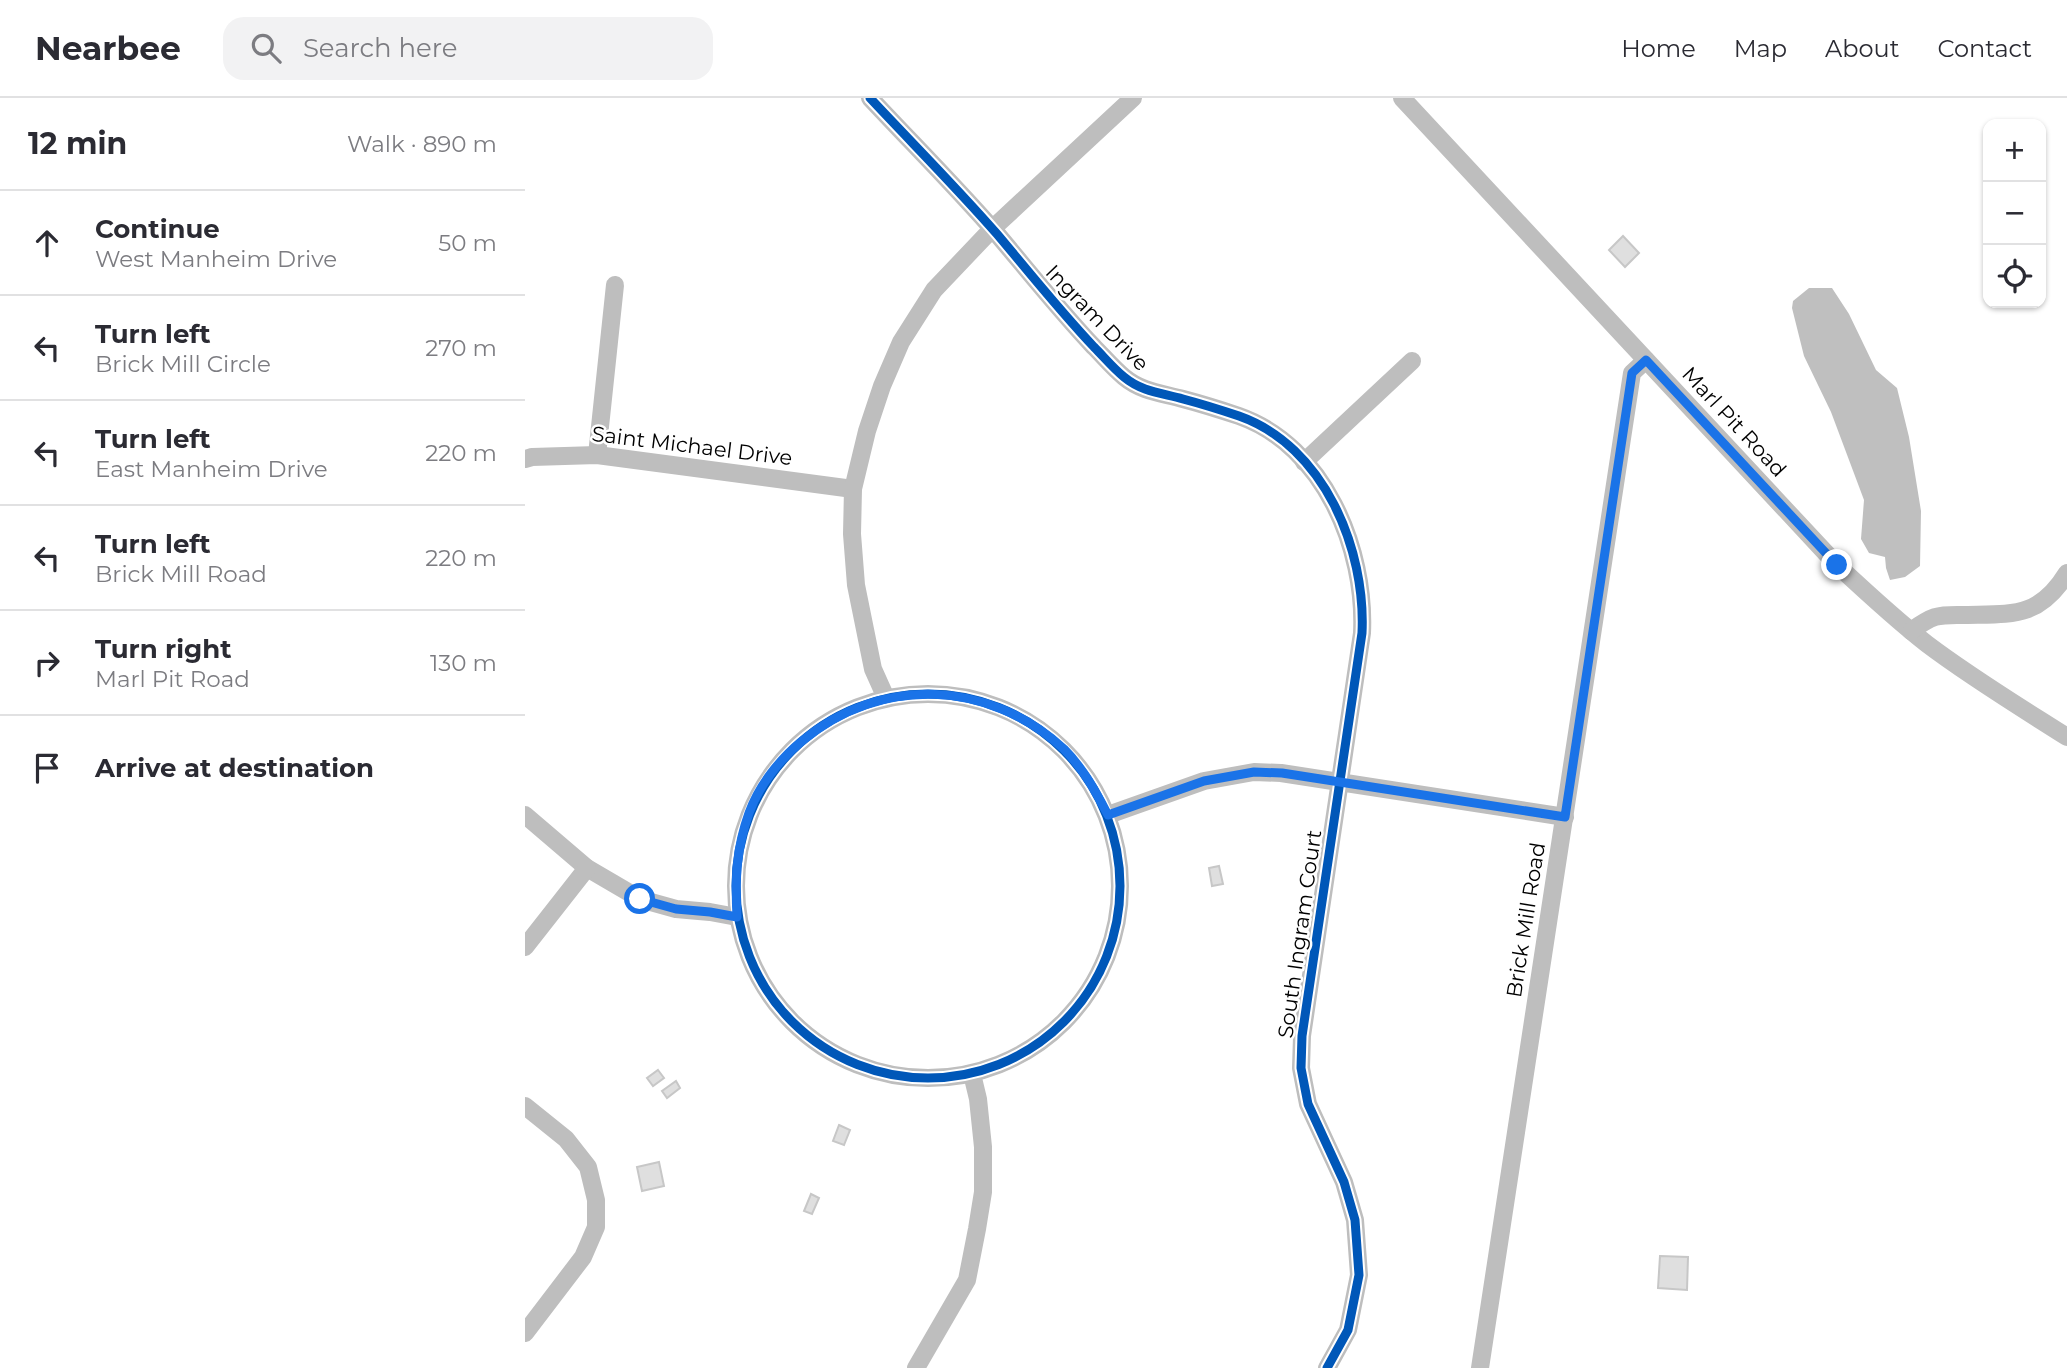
<!DOCTYPE html>
<html lang="en">
<head>
<meta charset="utf-8">
<style>
	:root { --surface:#fff; --page:#f2f2f3; --text:#2b2b33; --muted:#7c7c81; --line:#e1e1e2 }
	body { margin:0; font-family:Montserrat,sans-serif; background:var(--page); color:var(--text) }
	.controls { position:absolute; right:21px; top:21px; display:grid; overflow:hidden; border-radius:14px; box-shadow:0 2px 5px #0004 }
	.controls button { width:63px; height:63px; display:grid; place-items:center; padding:0; border:0; border-bottom:2px solid var(--line); background:var(--surface); color:var(--text); font:35px sans-serif }
	.stop { position:absolute; width:21px; height:21px; margin:-16px; border:5px solid #1a73e8; border-radius:50%; background:#fff }
	.stop.end { background:#1a73e8; border-color:#fff; box-shadow:0 2px 7px #0008 }
	.list { margin:0; padding:0; list-style:none }
	h2 { display:flex; justify-content:space-between; align-items:center; height:91px; margin:0; padding:0 28px; font-size:30px }
	h2 small { font-size:23px; font-weight:400; color:var(--muted) }
	.list li { display:grid; grid-template-columns:46px 1fr auto; gap:21px; align-items:center; box-sizing:border-box; height:105px; padding:0 28px; border-top:2px solid var(--line) }
	.list b { display:block; font-size:26px; white-space:nowrap }
	.list p { margin:0; font-size:23px; white-space:nowrap; color:var(--muted) }
	.list em { font-size:23px; font-style:normal; color:var(--muted) }
	.icon { flex:none; width:38px; height:38px; fill:none; stroke:currentColor; stroke-width:2; stroke-linecap:round; stroke-linejoin:round }
	.map { position:relative; flex:none; width:1542px; height:1270px; overflow:hidden }
	header { display:flex; align-items:center; gap:42px; box-sizing:border-box; height:98px; padding:0 35px; background:var(--surface); border-bottom:2px solid var(--line) }
	header strong { font-size:33px }
	nav { display:flex; gap:38px; margin-inline-start:auto; font-size:24px }
	.search { width:490px; height:63px; background:var(--page); display:flex; align-items:center; gap:18px; box-sizing:border-box; padding:0 24px; border-radius:21px; color:var(--muted); font-size:26px }
	main { display:flex }
	aside { flex:1; background:var(--surface) }
	.map>svg:first-child { display:block }
	.water { fill:#bfbfbf }
	.building { fill:#dfdfdf; stroke:#c7c7c7; stroke-width:2 }
	.lines { fill:none; stroke-linecap:round; stroke-linejoin:round }
	.minor { stroke:#bebebe; stroke-width:18 }
	.cycleway-casing { stroke:#fff; stroke-width:13 }
	.cycleway { stroke:#0057b8; stroke-width:9 }
	.route { stroke:#1a73e8; stroke-width:9 }
	.labels { text-anchor:middle; stroke-width:5; stroke-linejoin:round; paint-order:stroke }
	.street-label { font-size:21px; fill:#000; stroke:#fff }
</style>
</head>
<body>
<header>
<strong>Nearbee</strong>
<div class="search"><svg class="icon" aria-label="search" viewBox="0 0 24 24"><circle cx="10" cy="10" r="6"/><path d="M15 15l6 6"/></svg>Search here</div>
<nav><a>Home</a><a>Map</a><a>About</a><a>Contact</a></nav>
</header>
<main>
<aside>
<h2>12 min<small>Walk · 890 m</small></h2>
<ul class="list">
<li><svg class="icon" aria-label="ahead" viewBox="0 0 24 24"><path d="M12 20V5M6 11l6-6 6 6"/></svg><div><b>Continue</b><p>West Manheim Drive</p></div><em>50 m</em></li>
<li><svg class="icon" aria-label="left" viewBox="0 0 24 24"><path d="M17 20v-9H6M10 6l-5 5 5 5"/></svg><div><b>Turn left</b><p>Brick Mill Circle</p></div><em>270 m</em></li>
<li><svg class="icon" aria-label="left" viewBox="0 0 24 24"><path d="M17 20v-9H6M10 6l-5 5 5 5"/></svg><div><b>Turn left</b><p>East Manheim Drive</p></div><em>220 m</em></li>
<li><svg class="icon" aria-label="left" viewBox="0 0 24 24"><path d="M17 20v-9H6M10 6l-5 5 5 5"/></svg><div><b>Turn left</b><p>Brick Mill Road</p></div><em>220 m</em></li>
<li><svg class="icon" aria-label="right" viewBox="0 0 24 24"><path d="M7 20v-9h11M14 6l5 5-5 5"/></svg><div><b>Turn right</b><p>Marl Pit Road</p></div><em>130 m</em></li>
<li><svg class="icon" aria-label="arrive" viewBox="0 0 24 24"><path d="M6 21V4h12l-3 4 3 4H6"/></svg><div><b>Arrive at destination</b></div></li>
</ul>
</aside>
<div class="map">
<svg width="1542" height="1270" viewBox="0 0 1542 1270">
	<rect width="100%" height="100%" fill="#fff"/>
	<path class="water" d="M1284,190H1307L1324,216L1351,272L1372,290L1384,339L1396,413L1395,468L1380,479L1365,482L1361,470L1360,459L1344,455L1336,441L1339,402L1306,314L1279,258L1267,210L1268,203Z"/>
	<g class="building">
		<path d="M1098,138L1114,155L1100,169L1084,152Z"/>
		<path d="M694,768L698,786L687,788L684,770Z"/>
		<path d="M133,972L139,980L128,988L122,980Z"/>
		<path d="M151,983L155,990L142,1000L137,993Z"/>
		<path d="M314,1027L325,1032L319,1047L308,1043Z"/>
		<path d="M134,1064L139,1088L117,1093L112,1069Z"/>
		<path d="M286,1096L294,1100L287,1116L279,1113Z"/>
		<path d="M1135,1158L1163,1159L1162,1192L1133,1190Z"/>
	</g>
	<g class="lines">
		<g class="minor">
			<path d="M345,0C387,45 431,89 472,136C504,174 535,213 569,249C579,259 588,270 599,279C617,294 637,295 658,301C677,306 696,312 714,318C799,348 841,451 837,535L777,938L776,970L783,1006L819,1084L830,1122L834,1177L823,1232L802,1270"/>
			<path d="M877,0L1312,467C1341,494 1370,521 1402,546C1447,580 1495,609 1542,639"/>
			<path d="M72,357L90,187"/>
			<path d="M0,361L7,359L72,357L328,391"/>
			<path d="M779,364L887,263"/>
			<path d="M1386,533C1393,528 1401,522 1410,519C1420,516 1432,517 1443,517C1489,516 1515,519 1542,475"/>
			<circle cx="403" cy="788" r="192"/>
			<path d="M361,600L348,571L331,487L327,436L328,391L342,333L357,288L376,244L409,192L467,131L608,0"/>
			<path d="M0,717L62,770L115,801L151,811L185,814L212,819"/>
			<path d="M583,717L679,683L729,674L756,675L1040,719"/>
			<path d="M0,849L62,770"/>
			<path d="M0,1008L41,1041L63,1069L71,1102V1129L58,1159L0,1235"/>
			<path d="M391,1270L442,1182L452,1131L458,1094V1049L453,1001L447,976"/>
			<path d="M955,1270L1107,275L1121,262"/>
		</g>
		<defs>
			<g id="cycleway">
				<path d="M345,0C387,45 431,89 472,136C504,174 535,213 569,249C579,259 588,270 599,279C617,294 637,295 658,301C677,306 696,312 714,318C799,348 841,451 837,535L777,938L776,970L783,1006L819,1084L830,1122L834,1177L823,1232L802,1270"/>
				<circle cx="403" cy="788" r="192"/>
			</g>
		</defs>
		<use href="#cycleway" class="cycleway-casing"/>
		<use href="#cycleway" class="cycleway"/>
	</g>
	<g class="lines">
		<path class="route" d="M115,801L151,811L185,814L212,819C210,781 211,751 224,715C234,687 255,661 277,643C356,577 464,582 539,651C558,670 571,694 583,717L679,683L729,674L757,675L1040,719L1107,275L1121,262L1312,467"/>
	</g>
	<g class="labels">
		<g class="street-label">
			<text transform="translate(572 220) rotate(46)" y="7">Ingram Drive</text>
			<text transform="translate(1209 324) rotate(47)" y="7">Marl Pit Road</text>
			<text transform="translate(167 348) rotate(7)" y="7">Saint Michael Drive</text>
			<text transform="translate(1001 822) rotate(-81)" y="7">Brick Mill Road</text>
			<text transform="translate(775 836) rotate(-82)" y="7">South Ingram Court</text>
		</g>
	</g>
</svg>
<div class="controls">
<button>+</button>
<button>−</button>
<button><svg class="icon" aria-label="locate" viewBox="0 0 24 24"><circle cx="12" cy="12" r="6"/><path d="M12 2v4M12 18v4M2 12h4M18 12h4"/></svg></button>
</div>
<div class="stop" style="left:115px;top:801px"></div>
<div class="stop end" style="left:1312px;top:467px"></div>
</div>
</main>
</body>
</html>
